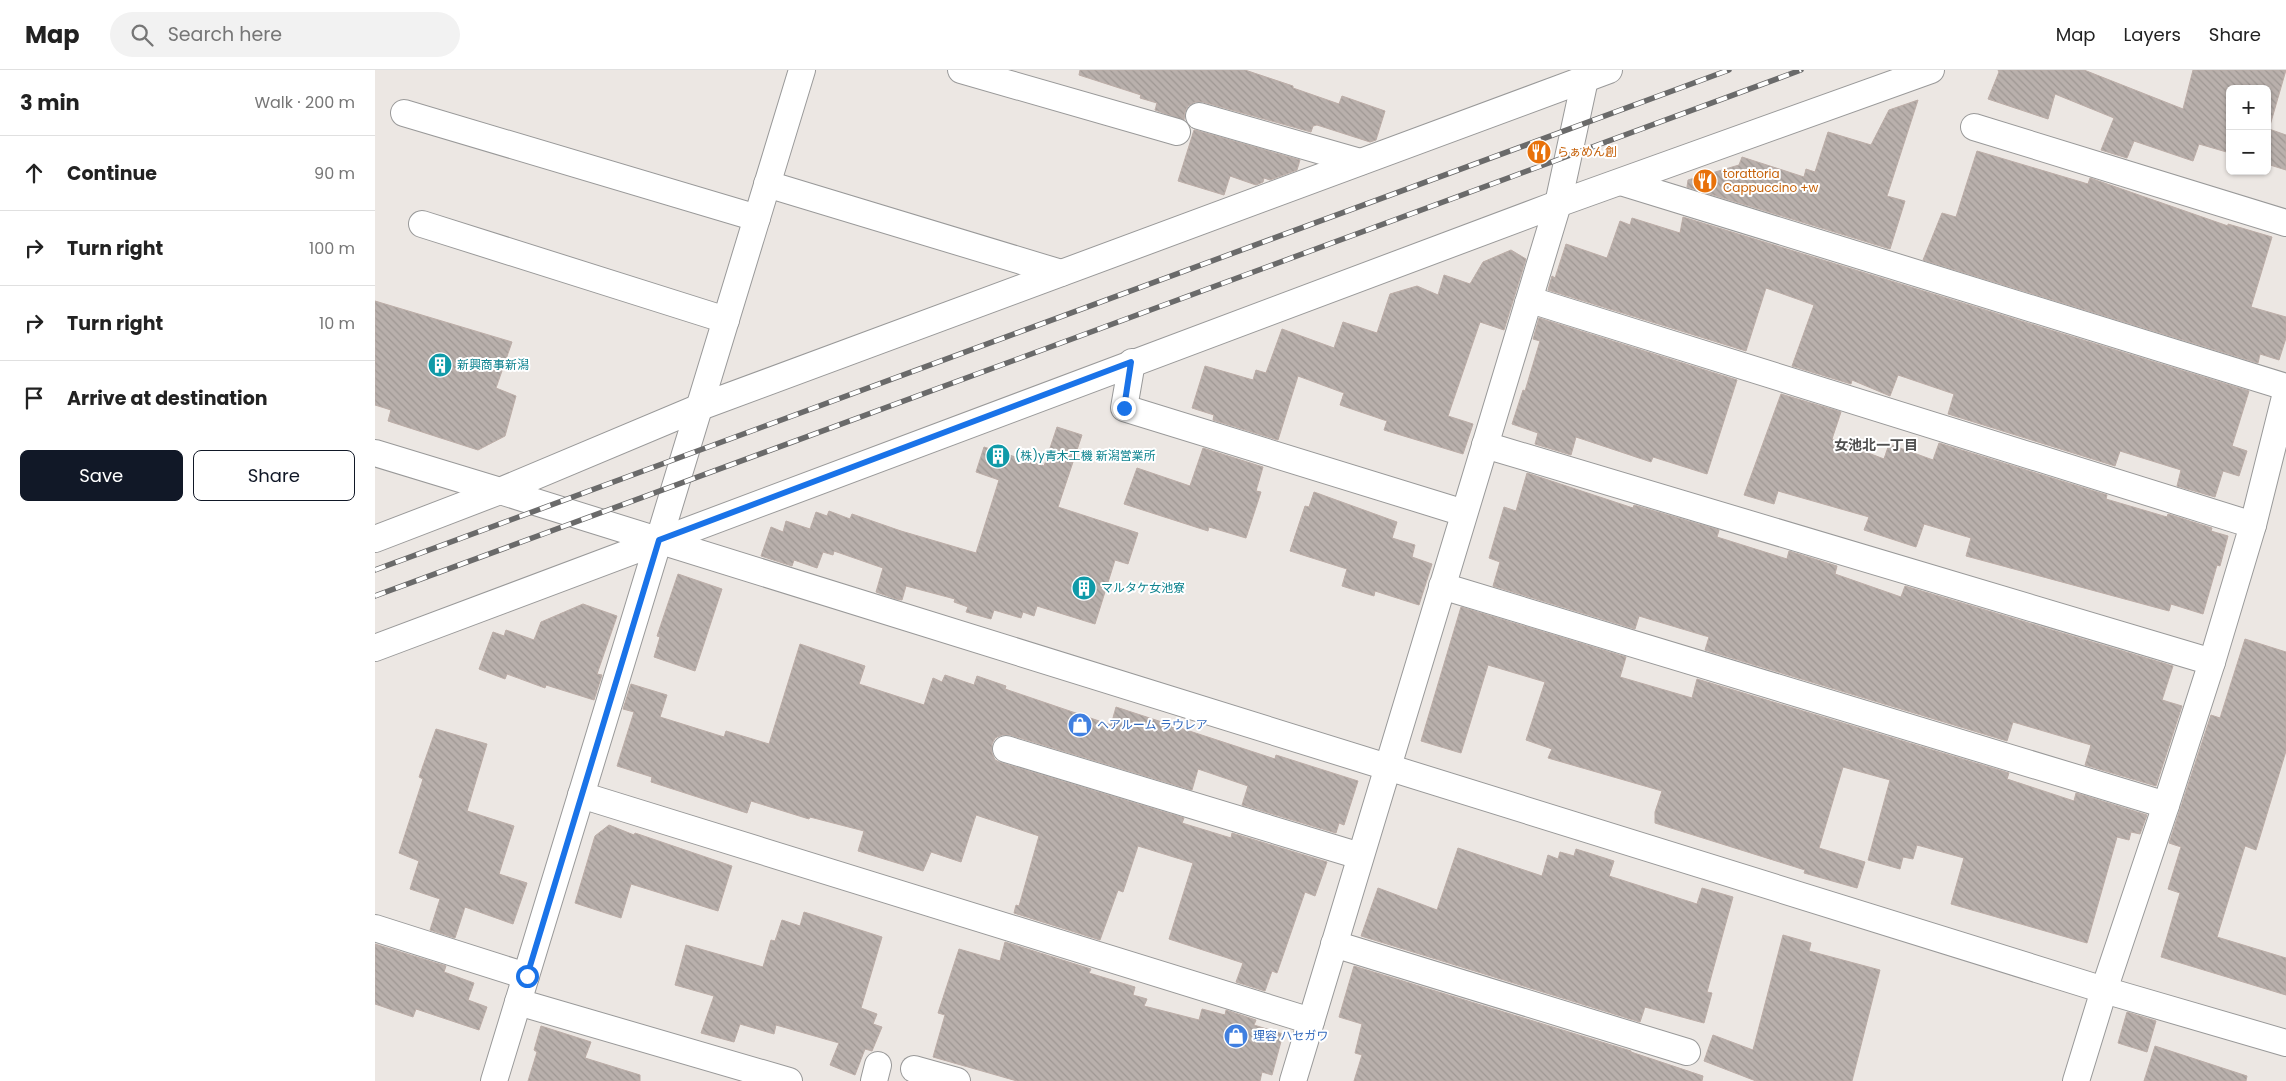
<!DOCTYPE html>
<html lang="en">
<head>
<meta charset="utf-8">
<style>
	:root { --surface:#fff; --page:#f2f2f2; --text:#222; --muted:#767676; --line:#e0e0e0; --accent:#111827 }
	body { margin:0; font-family:Poppins,"Noto Sans JP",sans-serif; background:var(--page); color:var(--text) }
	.controls { position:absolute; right:15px; top:15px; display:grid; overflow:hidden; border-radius:8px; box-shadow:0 1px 4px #0004 }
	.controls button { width:45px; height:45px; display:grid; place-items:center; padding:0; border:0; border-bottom:1px solid var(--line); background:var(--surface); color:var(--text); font:25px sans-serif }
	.stop { position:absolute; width:15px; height:15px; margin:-11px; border:4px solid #1a73e8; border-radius:50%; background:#fff }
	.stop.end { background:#1a73e8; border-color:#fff; box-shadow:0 1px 5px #0008 }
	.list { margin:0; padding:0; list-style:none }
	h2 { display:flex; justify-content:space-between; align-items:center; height:65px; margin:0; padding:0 20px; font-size:21px }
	h2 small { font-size:16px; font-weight:400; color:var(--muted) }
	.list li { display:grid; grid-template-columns:32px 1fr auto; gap:15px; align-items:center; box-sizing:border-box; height:75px; padding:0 20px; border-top:1px solid var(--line) }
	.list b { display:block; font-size:19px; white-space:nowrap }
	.list em { font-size:16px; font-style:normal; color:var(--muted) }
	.actions { display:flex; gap:10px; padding:15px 20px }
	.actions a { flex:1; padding:11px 0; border:1px solid var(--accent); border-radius:8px; text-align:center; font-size:18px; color:var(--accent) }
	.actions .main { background:var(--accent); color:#fff }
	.icon { flex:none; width:28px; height:28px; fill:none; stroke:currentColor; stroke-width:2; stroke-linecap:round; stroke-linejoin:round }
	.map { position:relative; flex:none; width:1911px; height:1011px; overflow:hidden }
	header { display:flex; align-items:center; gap:30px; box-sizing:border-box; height:70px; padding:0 25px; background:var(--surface); border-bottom:1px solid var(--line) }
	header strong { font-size:24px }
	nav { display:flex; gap:28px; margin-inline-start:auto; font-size:18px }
	.search { width:350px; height:45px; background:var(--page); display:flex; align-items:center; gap:12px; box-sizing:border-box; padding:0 18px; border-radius:28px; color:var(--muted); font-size:19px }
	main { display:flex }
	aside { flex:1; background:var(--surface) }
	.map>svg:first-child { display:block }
	.building { fill:url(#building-back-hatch); stroke:#bcada7 }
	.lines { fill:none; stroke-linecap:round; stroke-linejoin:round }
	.minor-casing { stroke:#999; stroke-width:28 }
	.minor { stroke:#fff; stroke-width:26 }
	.rail-casing { stroke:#6a6a6a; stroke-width:5.5 }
	.rail { stroke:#fff; stroke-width:4; stroke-dasharray:11; stroke-linecap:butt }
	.route { stroke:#1a73e8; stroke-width:6 }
	.labels { text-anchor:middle; stroke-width:4; stroke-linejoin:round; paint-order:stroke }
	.food-label { font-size:12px; fill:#c56008; stroke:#fff; text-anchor:start }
	.culture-label { font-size:12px; fill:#0d838f; stroke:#fff; text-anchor:start }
	.shop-label { font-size:12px; fill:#366cbe; stroke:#fff; text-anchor:start }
	.neighbourhood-label { font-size:14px; font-weight:bold; fill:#4f4f4f; stroke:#fff }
</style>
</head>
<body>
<header>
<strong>Map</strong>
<div class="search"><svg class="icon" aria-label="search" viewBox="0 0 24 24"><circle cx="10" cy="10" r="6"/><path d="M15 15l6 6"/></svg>Search here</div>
<nav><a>Map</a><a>Layers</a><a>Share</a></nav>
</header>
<main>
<aside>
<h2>3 min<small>Walk · 200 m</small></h2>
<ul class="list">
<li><svg class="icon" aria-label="ahead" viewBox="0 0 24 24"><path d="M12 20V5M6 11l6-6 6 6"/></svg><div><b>Continue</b></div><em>90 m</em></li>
<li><svg class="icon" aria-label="right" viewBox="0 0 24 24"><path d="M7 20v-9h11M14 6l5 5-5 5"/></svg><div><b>Turn right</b></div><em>100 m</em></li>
<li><svg class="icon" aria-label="right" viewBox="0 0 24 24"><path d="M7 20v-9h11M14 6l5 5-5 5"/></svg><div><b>Turn right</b></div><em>10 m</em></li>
<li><svg class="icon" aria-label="arrive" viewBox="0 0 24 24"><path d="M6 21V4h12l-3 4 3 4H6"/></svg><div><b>Arrive at destination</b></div></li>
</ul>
<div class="actions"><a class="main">Save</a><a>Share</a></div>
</aside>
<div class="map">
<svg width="1911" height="1011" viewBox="0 0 1911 1011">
	<defs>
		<pattern id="building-back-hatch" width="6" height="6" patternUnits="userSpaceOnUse" patternTransform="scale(1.25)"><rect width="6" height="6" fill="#b9b0ac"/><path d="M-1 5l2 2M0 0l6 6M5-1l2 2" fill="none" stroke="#9e9793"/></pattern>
	</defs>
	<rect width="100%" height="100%" fill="#ece7e3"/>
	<g class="building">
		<path d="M705,0H870L918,16V18L964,34L967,26L1010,41L1001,70L995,72L942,55L938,56L936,62L828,32H820L813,36L810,42L809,50L780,40L782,33L765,28L766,25L704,5Z"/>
		<path d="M1623,0H1709L1808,39L1818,0H1911L1894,59L1911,65V100L1892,94V19H1855V83L1824,74L1818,91L1759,71L1752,88L1726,80L1739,48L1680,24L1673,49L1613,29L1624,2Z"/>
		<path d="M1543,30L1512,126L1530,131L1515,179L1312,117L1313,110L1364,95L1367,87L1429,107L1431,99L1440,102L1453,62L1496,75L1514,40Z"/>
		<path d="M819,60H820L925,90L922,100L895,110L889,108L888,112L881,115L855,106L849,125L803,111Z"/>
		<path d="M1602,81L1713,114L1715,108L1853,156V154L1897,167L1876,237L1911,247V268L1904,290L1885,284L1883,293L1548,190L1567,143L1581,147Z"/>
		<path d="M1308,147L1874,321L1857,376L1872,381L1864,406L1848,401L1840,427L1802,416L1806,400L1745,381L1740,396L1573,344L1579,324L1523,305L1515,326L1477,310L1476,314L1417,296L1439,235L1391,218L1371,281L1173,220L1177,206L1180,208L1191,174L1232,188L1245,151L1255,155L1257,148L1305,163Z"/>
		<path d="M1136,180L1151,189L1129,260L1105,252L1073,346L1098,354L1088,384L1009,360L1012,351L965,335L969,323L923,306L903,370L838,350L839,345L817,338L830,296L878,310L881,300L891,303L907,259L959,278L968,252L1002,263L1015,224L1042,216L1063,225L1069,205L1095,214L1108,192Z"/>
		<path d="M0,231L137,272L121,318L141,326L130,366L103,380L13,351L16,340L0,335Z"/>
		<path d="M1164,248L1362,310L1332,404L1278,387L1276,392L1201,367L1196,385L1160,374L1163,363L1137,354L1148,320L1150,321L1165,271L1158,269Z"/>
		<path d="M1406,324L1466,342L1457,369L1509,389L1514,374L1558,390L1564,373L1732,425L1731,429L1792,447L1793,444L1837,458L1836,461L1853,466L1845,496L1842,495L1828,544L1796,534L1794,541L1591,486L1596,468L1549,454L1541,477L1489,460L1494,447L1403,421L1399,434L1369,425Z"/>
		<path d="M682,357L707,365L683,437L763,463L753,494L740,490L720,554L662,536L659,546L648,542L646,548L619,540L616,549L591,542L593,537L579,532L580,529L531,516L527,530L521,529L501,522L508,498L459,481L458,485L448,482L442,498L419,490L417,496L386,486L396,457L408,462L411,451L435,459L441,442L452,446L454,441L475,449L477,444L526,461L601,483L624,410L601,402L609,377L669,396Z"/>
		<path d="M828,378L888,397L881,421L886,422L871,468L834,457L833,461L749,434L762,398L815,416Z"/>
		<path d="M1152,403L1258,438L1259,435L1344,460L1342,467L1412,489L1414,481L1462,496L1460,504L1526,527L1530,516L1798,596L1787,630L1807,636L1781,716L1710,695L1716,675L1638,652L1632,671L1330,580L1334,567L1264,546L1260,559L1118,516L1125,492L1114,488L1129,437L1141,441Z"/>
		<path d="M939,422L1022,452L1017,468L1040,475L1037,487L1057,494L1044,535L1000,521L999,526L967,516L972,499L915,481L930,436L934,437Z"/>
		<path d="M303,504L347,519L320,601L279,587L285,567L282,566Z"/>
		<path d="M208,534L242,546L222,604L227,605L219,630L171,615L170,618L132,604L130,609L104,599L118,562L129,566L131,560L159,570L166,552Z"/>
		<path d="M1086,537L1251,587L1245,607L1317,628L1322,609L1634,703L1632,709L1699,731L1701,723L1772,745L1765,764L1756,762L1754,770L1742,767L1712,873L1576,834L1589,788L1542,775L1538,789L1528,787L1525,799L1493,790L1515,710L1468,697L1444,778L1490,792L1482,818L1429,803L1430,800L1280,753V742L1287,721L1173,688L1177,679L1151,670L1170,612L1113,595L1086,683L1046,671Z"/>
		<path d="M1870,569L1911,582V681L1881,780L1870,776L1842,867L1911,888V925L1786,887L1805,823L1793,819L1806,777L1794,773L1836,645L1845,648Z"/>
		<path d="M425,574L490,596L484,614L549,635L558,608L567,612L570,605L599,615L602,606L631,616L630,619L736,655L741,637L900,689L901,685L983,711L969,755L964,753L961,763L867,735L873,716L823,699L817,720L635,665H627L620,668L617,674V683L620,690L627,693L809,748L807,753L856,768L857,763L952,792L940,826L930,822L902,903L897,901L890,921L861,912L868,893L794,869L818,793L763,776L748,822L743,820L725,870L639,843L641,835L644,836L664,766L601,745L586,792L556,782L548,801L483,781L489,761L435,747L434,749L376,731L372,743L276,712L277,707L242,696L259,642L248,639L256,614L292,625L285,647L349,667L351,661L394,674Z"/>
		<path d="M61,659L112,674L92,741L139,756L124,804L152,813L138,854L90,837L80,868L55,860L65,829L35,819L44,791L24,783L48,709L44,707Z"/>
		<path d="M234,755L259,765L260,763L357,796L343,841L256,814L246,848L200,833L220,766Z"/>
		<path d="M1083,778L1167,806L1173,785L1183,789L1185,782L1199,786L1201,779L1239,791L1234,806L1322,834L1327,818L1358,827L1332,922L1337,923L1329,953L1270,937L1265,952L986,866L1003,818L1062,840Z"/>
		<path d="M429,842L507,867L486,938L502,944L498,954L507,957L497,981L490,979L480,1005L455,995L464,973L401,955L399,964L365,954L359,972L326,963L339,926L300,915L311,875L388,897L396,870L400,871L407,850L425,856Z"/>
		<path d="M1408,865L1436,873L1434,881L1505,900L1477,1011H1381L1329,991L1338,965L1378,980Z"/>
		<path d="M630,872L716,899L714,903L760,917L758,925L772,929L769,936L824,950L827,939L850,945L851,940L881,950L879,955L908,964L897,1005L887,1002L885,1011H642L558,987L570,945L563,943L584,879L625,891Z"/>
		<path d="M0,874L71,896L69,902L99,913L93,930L112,937L104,960L41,939L38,947L0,934Z"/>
		<path d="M979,896L1256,981V982L1328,1006L1327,1011H979L987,985L980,983L987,954L964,947Z"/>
		<path d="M1752,942L1781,951L1772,982L1743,973Z"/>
		<path d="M166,956L216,972L210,988L265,1005V1011H153L162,982L159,980Z"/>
		<path d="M1780,976L1872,1006L1871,1011H1769Z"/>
	</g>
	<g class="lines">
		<defs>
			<g id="minor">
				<path d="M586,0L802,62"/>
				<path d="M29,43L382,148"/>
				<path d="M824,46L985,92"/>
				<path d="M1599,57L1911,153"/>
				<path d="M1246,112L1911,317"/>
				<path d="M392,114L686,203"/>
				<path d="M47,154L351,250"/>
				<path d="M1153,233L1162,232L1878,455"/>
				<path d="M757,292L749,338L1089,443"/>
				<path d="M1110,375L1837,592"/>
				<path d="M0,383L125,421L325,337L1234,0"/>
				<path d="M0,469L125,421L1729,920L1911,973"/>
				<path d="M1067,516L1791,735"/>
				<path d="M0,578L1177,136L1556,0"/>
				<path d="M631,679L985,786"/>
				<path d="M206,725L936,951"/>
				<path d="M0,858L151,906"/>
				<path d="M959,874L1312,982"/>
				<path d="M143,932L414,1011"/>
				<path d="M539,999L582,1011"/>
				<path d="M119,1011L427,0"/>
				<path d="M499,1011L503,995"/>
				<path d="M918,1011L1183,134L1212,0"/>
				<path d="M1701,1011L1729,920L1791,735L1837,592L1878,455L1911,323"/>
			</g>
		</defs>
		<use href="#minor" class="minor-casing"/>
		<use href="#minor" class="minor"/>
		<defs>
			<g id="rail">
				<path d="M0,500L1354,0"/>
				<path d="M0,526L1426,0"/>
			</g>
		</defs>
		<use href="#rail" class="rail-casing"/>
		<use href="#rail" class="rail"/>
	</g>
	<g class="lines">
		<path class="route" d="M152,906L284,470L756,292L749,338"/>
	</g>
	<defs>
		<symbol id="restaurant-disc" viewBox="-11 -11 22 22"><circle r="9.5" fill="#e8710a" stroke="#fff"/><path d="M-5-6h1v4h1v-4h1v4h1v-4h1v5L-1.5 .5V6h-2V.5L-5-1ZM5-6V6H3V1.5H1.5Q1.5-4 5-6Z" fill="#fff"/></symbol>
		<symbol id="building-disc" viewBox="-11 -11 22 22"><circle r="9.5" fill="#0f9aa8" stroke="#fff"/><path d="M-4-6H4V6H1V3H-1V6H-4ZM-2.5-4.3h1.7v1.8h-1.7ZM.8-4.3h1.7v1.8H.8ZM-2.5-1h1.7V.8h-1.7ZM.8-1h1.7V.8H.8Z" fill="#fff"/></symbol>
		<symbol id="shop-disc" viewBox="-11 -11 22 22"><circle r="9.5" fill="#3f7fe0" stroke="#fff"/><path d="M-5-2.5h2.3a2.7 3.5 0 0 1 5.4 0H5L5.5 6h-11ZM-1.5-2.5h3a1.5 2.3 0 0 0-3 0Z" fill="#fff"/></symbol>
	</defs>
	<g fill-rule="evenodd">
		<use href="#restaurant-disc" x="1150" y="68" width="28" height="28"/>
		<use href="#restaurant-disc" x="1316" y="97" width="28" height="28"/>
		<use href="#building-disc" x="51" y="281" width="28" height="28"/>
		<use href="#building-disc" x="609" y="372" width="28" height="28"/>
		<use href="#building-disc" x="695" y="504" width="28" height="28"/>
		<use href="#shop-disc" x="691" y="641" width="28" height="28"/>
		<use href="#shop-disc" x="847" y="952" width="28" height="28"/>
	</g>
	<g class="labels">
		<g class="food-label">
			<text x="1182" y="86">らぁめん創</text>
			<text x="1348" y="108">torattoria<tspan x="1348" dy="14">Cappuccino +w</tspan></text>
		</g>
		<g class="culture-label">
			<text x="82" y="299">新興商事新潟</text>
			<text x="640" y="390">(株)y青木工機 新潟営業所</text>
			<text x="726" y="522">マルタケ女池寮</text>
		</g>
		<g class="shop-label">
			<text x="722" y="659">ヘアルーム ラウレア</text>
			<text x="878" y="970">理容 ハセガワ</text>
		</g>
		<g class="neighbourhood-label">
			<text x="1501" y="380">女池北一丁目</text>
		</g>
	</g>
</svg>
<div class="controls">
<button>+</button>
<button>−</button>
</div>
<div class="stop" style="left:152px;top:906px"></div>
<div class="stop end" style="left:749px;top:338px"></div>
</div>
</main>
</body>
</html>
